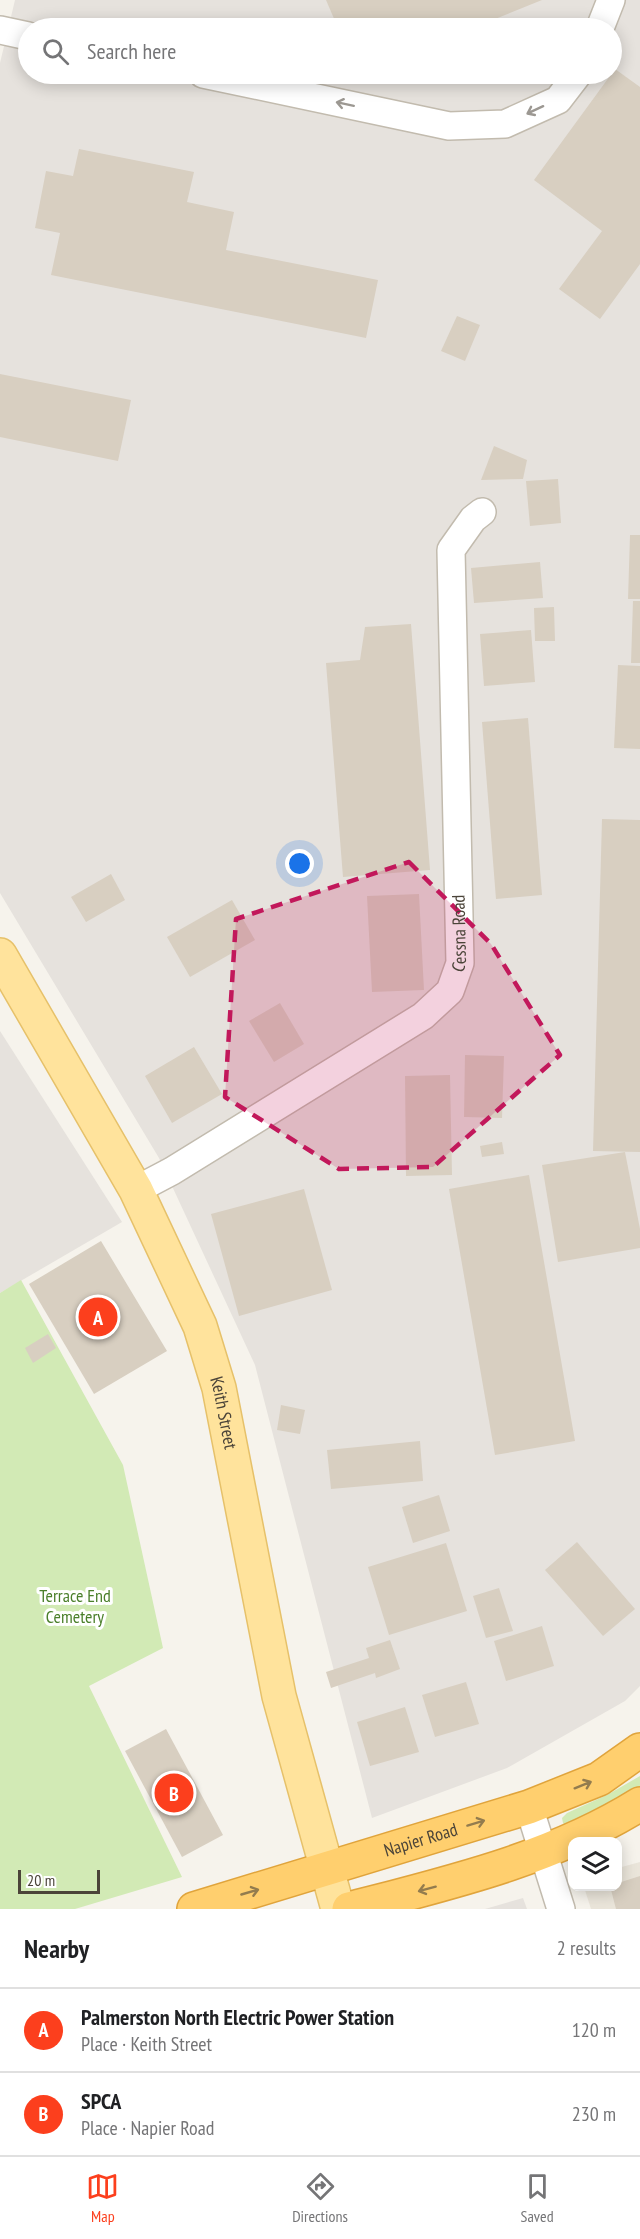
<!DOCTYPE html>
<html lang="en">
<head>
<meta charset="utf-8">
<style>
	:root { --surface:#fff; --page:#f2f2f2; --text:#202124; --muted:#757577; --line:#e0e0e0; --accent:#fc3f1d }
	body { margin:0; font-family:"PT Sans Narrow",sans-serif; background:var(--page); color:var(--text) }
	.controls { position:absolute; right:18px; bottom:18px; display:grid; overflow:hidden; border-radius:12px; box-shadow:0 3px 15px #0003 }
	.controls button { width:54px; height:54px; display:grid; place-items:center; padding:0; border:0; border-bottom:2px solid var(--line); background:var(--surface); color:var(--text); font:30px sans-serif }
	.scale { position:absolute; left:18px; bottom:15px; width:82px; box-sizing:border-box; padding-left:6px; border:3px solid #4b4439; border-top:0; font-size:16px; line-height:21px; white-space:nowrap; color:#4b4439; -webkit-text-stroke:4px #fff; paint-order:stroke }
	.you { position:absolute; left:300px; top:864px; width:21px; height:21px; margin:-15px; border:4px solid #fff; border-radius:50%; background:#1a73e8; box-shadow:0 0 0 9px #1a73e833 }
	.badge { display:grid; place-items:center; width:39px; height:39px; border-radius:50%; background:var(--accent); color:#fff; font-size:20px; font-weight:700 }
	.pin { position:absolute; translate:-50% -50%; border:3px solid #fff; box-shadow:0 2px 6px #0006 }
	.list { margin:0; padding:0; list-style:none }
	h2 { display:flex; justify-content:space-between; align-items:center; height:78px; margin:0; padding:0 24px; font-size:26px }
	h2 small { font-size:20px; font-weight:400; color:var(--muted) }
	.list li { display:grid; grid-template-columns:39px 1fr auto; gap:18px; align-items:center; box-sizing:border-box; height:84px; padding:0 24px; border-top:2px solid var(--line) }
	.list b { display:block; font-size:22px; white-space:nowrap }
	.list p { margin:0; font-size:20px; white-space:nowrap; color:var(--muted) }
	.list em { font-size:20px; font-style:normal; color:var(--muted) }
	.icon { flex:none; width:33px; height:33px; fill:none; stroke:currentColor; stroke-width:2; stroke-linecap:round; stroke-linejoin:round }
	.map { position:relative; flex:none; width:640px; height:1909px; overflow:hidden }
	.search { position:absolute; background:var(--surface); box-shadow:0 3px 15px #0003; left:18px; right:18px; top:18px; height:66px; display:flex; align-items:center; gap:15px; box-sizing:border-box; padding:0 21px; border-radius:33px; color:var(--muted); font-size:22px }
	.sheet { height:246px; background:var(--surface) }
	nav { display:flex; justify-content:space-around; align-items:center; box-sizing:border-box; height:84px; border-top:2px solid var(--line); background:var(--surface); font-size:16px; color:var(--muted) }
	nav a { display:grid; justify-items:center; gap:3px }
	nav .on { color:var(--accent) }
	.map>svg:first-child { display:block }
	.residential { fill:#eae5da }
	.industrial { fill:#e6e2dd; fill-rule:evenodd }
	.green { fill:#d2eab5 }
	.building { fill:#d8cfc1 }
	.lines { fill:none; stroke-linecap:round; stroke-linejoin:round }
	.minor-casing { stroke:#c2bbae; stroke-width:30 }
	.major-casing { stroke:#e6c16a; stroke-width:36 }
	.highway-casing { stroke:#e0a43c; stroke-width:36 }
	.minor { stroke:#fff; stroke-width:27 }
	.major { stroke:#ffe39c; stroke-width:33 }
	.highway { stroke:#ffcf6e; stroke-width:33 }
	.oneway { stroke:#9c9892 }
	.oneway2 { stroke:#937c4e }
	.marked { fill:#c2185b; fill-opacity:0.2; stroke:#c2185b; stroke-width:4.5; stroke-dasharray:12 8; stroke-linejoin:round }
	.labels { text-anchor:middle; stroke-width:6; stroke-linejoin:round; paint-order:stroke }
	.street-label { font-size:18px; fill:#4b4439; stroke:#fff }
	.park-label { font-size:18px; fill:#4a7f2a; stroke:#fff }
</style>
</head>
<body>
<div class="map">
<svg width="640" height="1909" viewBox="0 0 640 1909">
	<rect width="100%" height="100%" fill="#f6f3ec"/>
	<path class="residential" d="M640,1862V1909H591L584,1887L618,1886V1868Z"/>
	<g class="industrial">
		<path d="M15,0H640V1686L625,1701L507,1768L372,1818L255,1365L159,1158L0,893V63ZM28,28H612V74H28Z"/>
		<path d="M0,1031L122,1222L0,1293Z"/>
		<path d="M523,1898L527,1909H485Z"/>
	</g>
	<g class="green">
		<path d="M21,1280L123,1465L163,1648L89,1686L182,1877L75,1909H0V1293Z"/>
		<path d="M640,1776V1791L567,1826L563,1823L562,1818L567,1813L607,1795Z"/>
	</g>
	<g class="building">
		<path d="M326,0H542L473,28H338Z"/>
		<path d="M615,69L640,87V264L600,319L559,289L602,231L534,180Z"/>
		<path d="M79,149L194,172L187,202L234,212L226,250L378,280L366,338L51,275L60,233L35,228L46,171L73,176Z"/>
		<path d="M457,316L480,325L465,361L441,351Z"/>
		<path d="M0,374L131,400L118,461L0,437Z"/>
		<path d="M494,446L527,460L523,479L481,480Z"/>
		<path d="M558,479L561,523L530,526L526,481Z"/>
		<path d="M630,535H640V599H628Z"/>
		<path d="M540,562L543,598L474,603L471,568Z"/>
		<path d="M633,601H640V663H631Z"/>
		<path d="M554,607L555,641H535L534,608Z"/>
		<path d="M411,624L430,870L343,877L326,663L360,660L365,627Z"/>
		<path d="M531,630L535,682L484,686L480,634Z"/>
		<path d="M618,665L640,666V749L614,748Z"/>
		<path d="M528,718L542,895L496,899L482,722Z"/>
		<path d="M602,819L640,820V1152L593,1151Z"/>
		<path d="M111,874L125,900L86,922L71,897Z"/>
		<path d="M419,894L424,990L372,992L367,896Z"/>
		<path d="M232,900L255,940L190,977L167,937Z"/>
		<path d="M280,1003L304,1044L274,1062L249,1021Z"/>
		<path d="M194,1047L222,1094L172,1123L145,1076Z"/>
		<path d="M465,1055L504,1056L502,1118L464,1117Z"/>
		<path d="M450,1075L452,1175L406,1176L405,1076Z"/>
		<path d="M502,1142L504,1154L482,1157L480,1146Z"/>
		<path d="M625,1152L640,1229V1248L558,1262L542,1165Z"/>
		<path d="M529,1175L575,1441L495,1455L449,1189Z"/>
		<path d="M304,1189L332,1290L239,1316L211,1214Z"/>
		<path d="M101,1241L167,1351L94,1394L29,1284Z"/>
		<path d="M48,1334L56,1348L33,1363L25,1348Z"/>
		<path d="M281,1405L305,1410L300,1434L277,1430Z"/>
		<path d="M420,1441L423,1481L331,1489L327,1450Z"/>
		<path d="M439,1495L450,1531L413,1543L402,1507Z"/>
		<path d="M577,1542L635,1609L603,1636L545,1570Z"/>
		<path d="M446,1543L467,1611L389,1635L368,1567Z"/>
		<path d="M499,1588L513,1631L486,1638L473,1596Z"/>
		<path d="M542,1626L554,1666L506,1681L494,1641Z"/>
		<path d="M390,1640L400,1669L376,1678L375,1673L331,1688L326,1672L369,1658L366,1648Z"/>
		<path d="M466,1682L479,1724L435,1737L422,1695Z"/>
		<path d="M405,1707L419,1752L370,1766L357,1722Z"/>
		<path d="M166,1729L223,1835L182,1857L125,1751Z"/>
		<path d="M640,1876V1909H616L610,1886H618V1883Z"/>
	</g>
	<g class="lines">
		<defs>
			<g id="minor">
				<path d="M600,28L611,0"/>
				<path d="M0,30L28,36"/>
				<path d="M203,74L449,126L505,124L558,100L578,74"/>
				<path id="s1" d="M136,1190L172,1171L423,1016L450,991L460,963L451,550L473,519L482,512"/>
				<path d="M529,1807L561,1909"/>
			</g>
			<g id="major">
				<path id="s2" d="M0,955L136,1190L200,1326L219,1388L279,1696L338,1909"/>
			</g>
			<g id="highway">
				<path id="s3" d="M194,1909L529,1807L599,1779L640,1750"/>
				<path d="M349,1909C449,1883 552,1859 640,1804"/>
			</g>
		</defs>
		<use href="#minor" class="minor-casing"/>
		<use href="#major" class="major-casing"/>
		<use href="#highway" class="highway-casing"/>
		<use href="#minor" class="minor"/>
		<use href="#major" class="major"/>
		<use href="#highway" class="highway"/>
	</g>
	<defs><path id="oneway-shaft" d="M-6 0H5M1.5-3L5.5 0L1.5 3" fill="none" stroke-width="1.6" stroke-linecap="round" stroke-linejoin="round" transform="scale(1.5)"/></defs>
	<g class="oneway">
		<use href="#oneway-shaft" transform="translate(345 104) rotate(-168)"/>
		<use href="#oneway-shaft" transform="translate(535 110) rotate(155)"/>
	</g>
	<g class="oneway2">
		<use href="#oneway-shaft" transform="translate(583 1785) rotate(-22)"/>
		<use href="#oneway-shaft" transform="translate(476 1823) rotate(-17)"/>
		<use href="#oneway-shaft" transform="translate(427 1889) rotate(165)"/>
		<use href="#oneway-shaft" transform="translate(250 1892) rotate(-16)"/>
	</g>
	<path class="marked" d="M409,862L491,944L560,1055L433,1167L339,1169L225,1097L236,919Z"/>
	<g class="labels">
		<g class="street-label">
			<text dy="6" stroke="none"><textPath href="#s1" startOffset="432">Cessna Road</textPath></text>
			<text dy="6" stroke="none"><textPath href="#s2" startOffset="512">Keith Street</textPath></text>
			<text dy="6" stroke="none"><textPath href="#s3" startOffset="237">Napier Road</textPath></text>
		</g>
		<g class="park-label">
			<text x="75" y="1602">Terrace End<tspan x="75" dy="21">Cemetery</tspan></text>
		</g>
	</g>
</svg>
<div class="controls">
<button><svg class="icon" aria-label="layers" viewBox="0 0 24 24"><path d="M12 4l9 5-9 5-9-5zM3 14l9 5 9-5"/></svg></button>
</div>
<div class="scale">20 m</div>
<div class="you"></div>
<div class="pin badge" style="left:98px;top:1317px">A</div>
<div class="pin badge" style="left:174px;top:1793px">B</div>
<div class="search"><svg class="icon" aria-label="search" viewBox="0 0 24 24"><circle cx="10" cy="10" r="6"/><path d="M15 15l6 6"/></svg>Search here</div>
</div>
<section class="sheet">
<h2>Nearby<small>2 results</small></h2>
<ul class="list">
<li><span class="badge">A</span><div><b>Palmerston North Electric Power Station</b><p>Place · Keith Street</p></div><em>120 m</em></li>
<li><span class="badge">B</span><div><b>SPCA</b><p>Place · Napier Road</p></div><em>230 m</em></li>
</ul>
</section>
<nav>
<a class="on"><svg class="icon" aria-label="map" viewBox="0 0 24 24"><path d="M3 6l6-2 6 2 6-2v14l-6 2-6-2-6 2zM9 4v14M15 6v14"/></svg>Map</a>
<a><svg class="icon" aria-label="directions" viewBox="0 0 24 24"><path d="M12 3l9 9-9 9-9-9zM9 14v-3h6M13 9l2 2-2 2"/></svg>Directions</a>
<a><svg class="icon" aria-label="saved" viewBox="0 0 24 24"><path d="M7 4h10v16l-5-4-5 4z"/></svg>Saved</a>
</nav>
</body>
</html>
